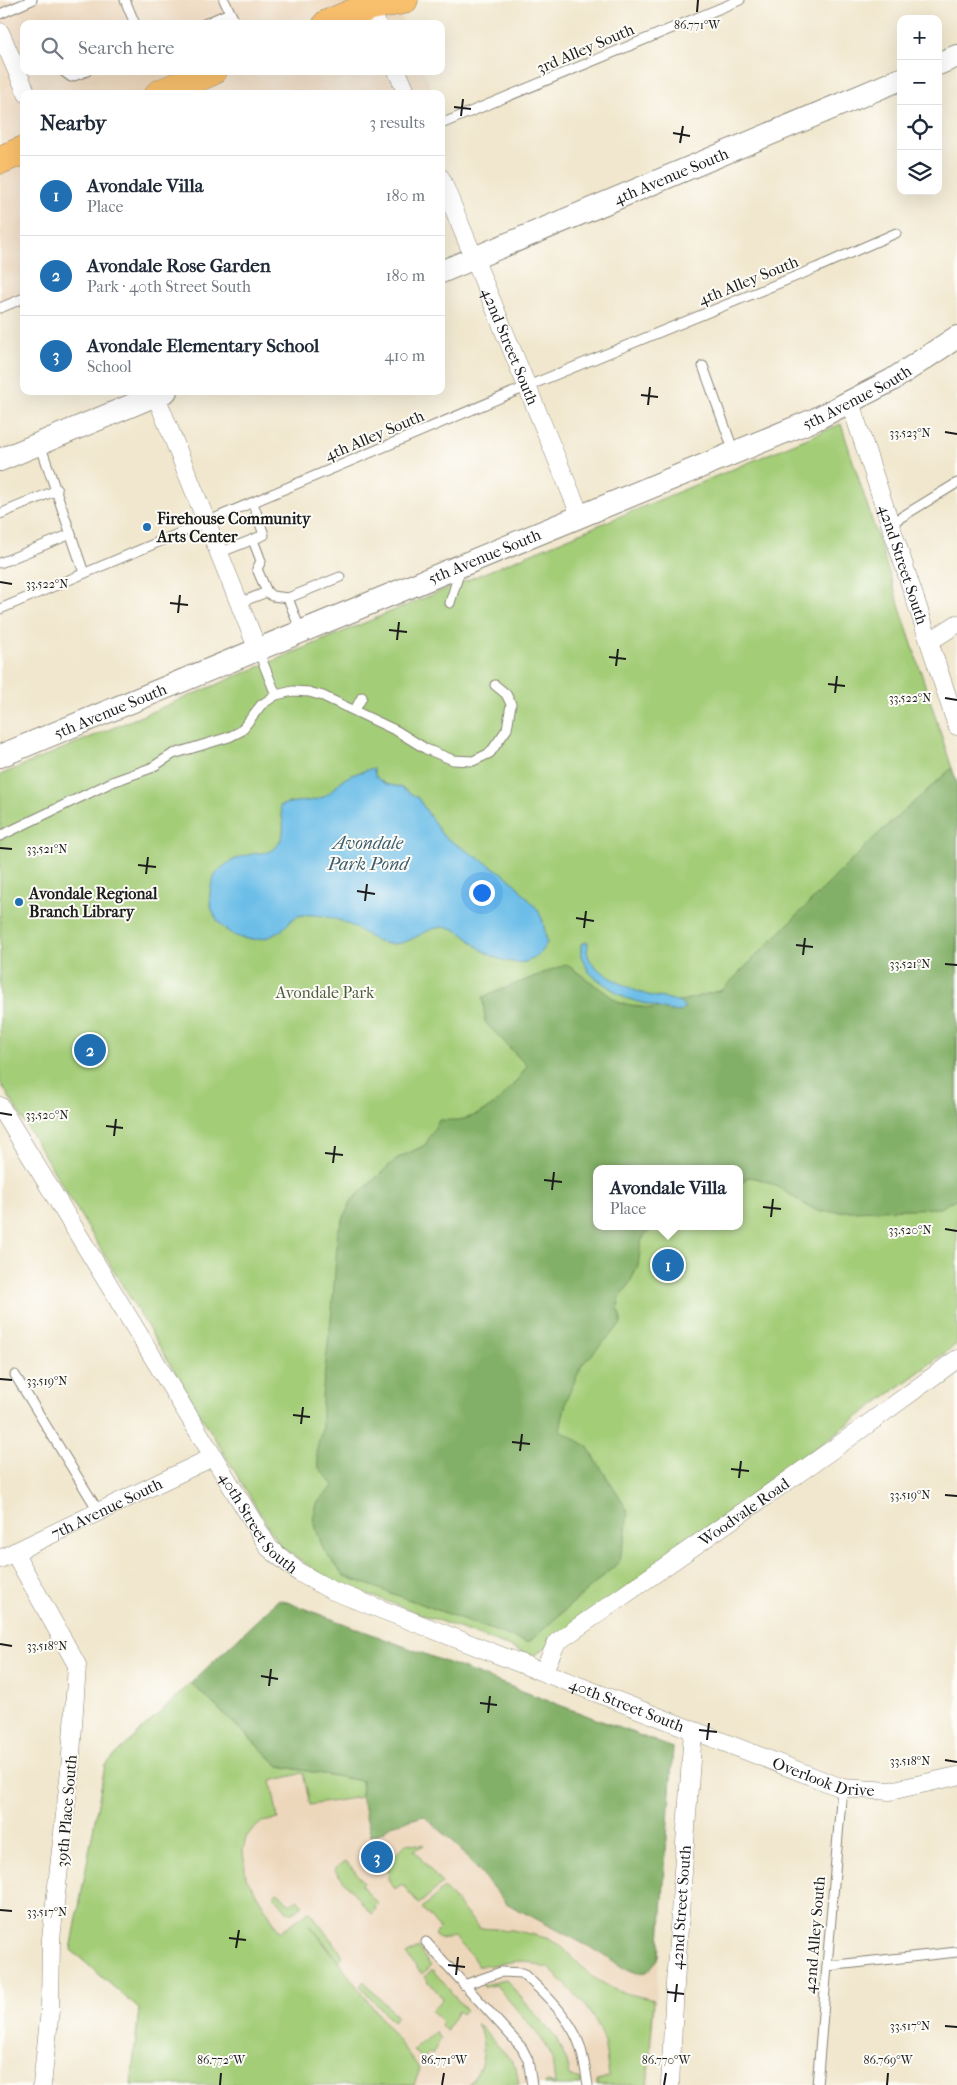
<!DOCTYPE html>
<html lang="en">
<head>
<meta charset="utf-8">
<style>
	:root { --surface:#fff; --page:#f6f6f7; --text:#1f2937; --muted:#747a83; --line:#e0e1e3; --accent:#1f6fb2 }
	body { margin:0; font-family:"IM FELL French Canon",serif; background:var(--page); color:var(--text) }
	.controls { position:absolute; right:15px; top:15px; display:grid; overflow:hidden; border-radius:10px; box-shadow:0 5px 20px #0002 }
	.controls button { width:45px; height:45px; display:grid; place-items:center; padding:0; border:0; border-bottom:1px solid var(--line); background:var(--surface); color:var(--text); font:25px sans-serif }
	.you { position:absolute; left:481px; top:892px; width:18px; height:18px; margin:-12px; border:4px solid #fff; border-radius:50%; background:#1a73e8; box-shadow:0 0 0 8px #1a73e833 }
	.badge { display:grid; place-items:center; width:32px; height:32px; border-radius:50%; background:var(--accent); color:#fff; font-size:16px; font-weight:700 }
	.pin { position:absolute; translate:-50% -50%; border:2px solid #fff; box-shadow:0 1px 5px #0006 }
	.popup { position:absolute; left:593px; top:1165px; width:150px; height:65px; box-sizing:border-box; display:grid; place-content:center; border-radius:10px; background:var(--surface); filter:drop-shadow(0 1px 4px #0005); font-size:16px; white-space:nowrap; color:var(--muted) }
	.popup b { font-size:19px; color:var(--text) }
	.popup::after { content:''; position:absolute; left:50%; top:100%; margin-left:-10px; border:10px solid transparent; border-top-color:var(--surface) }
	.list { margin:0; padding:0; list-style:none }
	h2 { display:flex; justify-content:space-between; align-items:center; height:65px; margin:0; padding:0 20px; font-size:21px }
	h2 small { font-size:16px; font-weight:400; color:var(--muted) }
	.list li { display:grid; grid-template-columns:32px 1fr auto; gap:15px; align-items:center; box-sizing:border-box; height:80px; padding:0 20px; border-top:1px solid var(--line) }
	.list b { display:block; font-size:19px; white-space:nowrap }
	.list p { margin:0; font-size:16px; white-space:nowrap; color:var(--muted) }
	.list em { font-size:16px; font-style:normal; color:var(--muted) }
	.icon { flex:none; width:28px; height:28px; fill:none; stroke:currentColor; stroke-width:2; stroke-linecap:round; stroke-linejoin:round }
	.map { position:relative; flex:none; width:957px; height:2085px; overflow:hidden }
	.search { position:absolute; background:var(--surface); box-shadow:0 5px 20px #0002; left:20px; top:20px; width:425px; height:55px; display:flex; align-items:center; gap:12px; box-sizing:border-box; padding:0 18px; border-radius:10px; color:var(--muted); font-size:19px }
	.panel { position:absolute; background:var(--surface); box-shadow:0 5px 20px #0002; left:20px; top:90px; width:425px; height:305px; border-radius:10px }
	.map>svg:first-child { display:block }
	.built { fill:#edd7bb }
	.green { fill:#a4cd78; stroke:#60744a; fill-rule:evenodd }
	.forest { fill:#83b068; stroke:#506642 }
	.water { fill:#6cbee8; stroke:#446d82 }
	.lines { fill:none; stroke-linecap:round; stroke-linejoin:round }
	.service-casing { stroke:#868275; stroke-width:11 }
	.minor-casing { stroke:#868275; stroke-width:19 }
	.tertiary-casing { stroke:#868275; stroke-width:24 }
	.primary-casing { stroke:#868275; stroke-width:29 }
	.service { stroke:#fff; stroke-width:9 }
	.minor { stroke:#fff; stroke-width:18 }
	.tertiary { stroke:#fff; stroke-width:22 }
	.primary { stroke:#f8bf6c; stroke-width:28 }
	.ticks { fill:none; stroke:#1c1c1c; stroke-width:2 }
	.poi-dot { fill:#1f6fb2; stroke:#fdfcf7; stroke-width:2 }
	.labels { text-anchor:middle; stroke-width:4; stroke-linejoin:round; paint-order:stroke }
	.street-label { font-size:16px; fill:#1c1c1c; stroke:#fdfcf7 }
	.poi-label { font-size:16px; font-weight:bold; fill:#1c1c1c; stroke:#fdfcf7; text-anchor:start }
	.park-label { font-size:16px; fill:#4c5a3c; stroke:#fdfcf7 }
	.water-label { font-size:18px; font-style:italic; fill:#3c5d6e; stroke:#fdfcf7 }
	.ticks-label { font-size:12px; text-anchor:middle; fill:#1c1c1c; stroke:#fdfcf7; stroke-width:4; stroke-linejoin:round; paint-order:stroke }
</style>
</head>
<body>
<div class="map">
<svg width="957" height="2085" viewBox="0 0 957 2085">
	<rect width="100%" height="100%" fill="#fdfcf7"/>
	<filter id="ink" filterUnits="userSpaceOnUse"><feTurbulence type="fractalNoise" baseFrequency=".02" numOctaves="2"/><feDisplacementMap in="SourceGraphic" scale="10" xChannelSelector="R" yChannelSelector="G"/><feConvolveMatrix kernelMatrix="1 2 1 2 8 2 1 2 1" color-interpolation-filters="sRGB"/></filter>
	<filter id="wash" filterUnits="userSpaceOnUse"><feTurbulence type="fractalNoise" baseFrequency=".0096" numOctaves="4" result="noise"/><feDisplacementMap in="SourceGraphic" scale="20" xChannelSelector="R" yChannelSelector="G"/><feGaussianBlur stdDeviation="1.12" result="paint"/><feColorMatrix in="noise" values="0 0 0 0 0 0 0 0 0 0 0 0 0 0 0 0 0 1.4 0 .05"/><feComposite in="paint" operator="in"/></filter>
	<g filter="url(#wash)">
		<rect width="100%" height="100%" fill="#f1e7ce"/>
		<g class="built">
			<path d="M0,0H393L404,24H24V71H424L433,94H24V305L0,315Z"/>
			<path d="M279,1599L673,1748L650,2085H131L139,2009L71,1950L105,1765Z"/>
		</g>
		<g class="green">
			<path d="M841,424L957,784V1344L534,1656L329,1580L279,1545L0,1082V775ZM597,1169H739V1226H597Z"/>
			<path d="M191,1683L279,1766L362,1781L361,1797L310,1805L303,1773L271,1781L278,1819L262,1822L250,1832L246,1838L243,1851L246,1877L280,1932L309,1911L342,1954V1958L339,1961L309,1924L420,2069L414,2085H131L139,2009L71,1950L105,1765Z"/>
			<path d="M407,1843L424,1845L414,1850L442,1884L419,1904L402,1884L395,1889L388,1879L389,1861Z"/>
			<path d="M346,1861L364,1882L361,1885L378,1904L375,1907L376,1909L371,1914L334,1869Z"/>
			<path d="M444,1888L479,1928L513,1930L546,1938L561,1946L591,1976L617,1991L654,2000L647,2085H597V2080L609,2077C607,2064 606,2048 602,2035C596,2014 564,1982 548,1968C538,1967 532,1961 522,1961C507,1961 492,1967 478,1966L472,1956L454,1937L439,1939L434,1935L440,1929L422,1908Z"/>
			<path d="M278,1892L290,1905L297,1899L303,1905L293,1913H289L273,1895Z"/>
			<path d="M418,1948L431,1966L422,1974L406,1955Z"/>
			<path d="M432,1969L466,2010L462,2014L458,2011L446,2031L440,2024L442,2022L431,2010L443,1999L425,1977Z"/>
			<path d="M506,1980L556,2038L567,2062L570,2076L581,2080V2085H544L547,2082L555,2084L552,2059L544,2042L496,1985L484,1987L483,1985Z"/>
			<path d="M364,1981L397,2017L393,2022L360,1986Z"/>
			<path d="M477,2023L512,2061L516,2068L519,2085H467C486,2068 487,2046 477,2023Z"/>
			<path d="M435,2032L441,2039L432,2054L429,2053L423,2059L413,2051Z"/>
		</g>
		<g class="forest">
			<path d="M952,768L957,784V1198L940,1208L821,1212C795,1203 778,1180 748,1177L739,1185V1169H597V1226H655L645,1234L641,1242L638,1266L627,1288L620,1297L618,1309L621,1315V1324L582,1365L567,1398L560,1430L587,1446L628,1511L625,1539L618,1563L528,1643L344,1576L323,1549L313,1519L317,1503L334,1485L319,1468L316,1452L322,1428V1396L332,1310L338,1231L351,1201L396,1159L425,1145L439,1120C448,1120 459,1121 467,1118C495,1110 511,1089 527,1066L485,1022L483,997L566,964L620,1003L652,1009L722,990L877,835Z"/>
			<path d="M279,1599L673,1748L659,1958L647,1972L637,1973L622,1967L601,1953L506,1903L455,1843L424,1816L391,1825L383,1832L371,1836L361,1797L362,1781L279,1766L191,1683Z"/>
		</g>
		<g class="water">
			<path d="M373,768L376,777L385,784L400,787L418,798L443,836L504,874L516,885L538,910L543,921L547,943C542,950 537,958 528,961C515,966 493,958 482,950C472,943 463,931 451,928C427,923 414,945 391,944C376,944 366,934 354,927C337,918 322,914 303,915C291,916 288,926 279,932C255,947 224,939 213,912C209,902 209,893 212,883C217,864 242,854 261,853C268,852 272,852 277,846C287,834 283,820 280,806C296,799 307,804 323,797C332,793 336,784 344,779C352,774 364,771 373,768Z"/>
			<path d="M588,942C588,947 586,953 589,958C595,972 633,991 648,995C660,999 676,997 685,1007L680,1012L666,1010L625,998L597,979L589,972L581,956V944Z"/>
		</g>
	</g>
	<g filter="url(#ink)">
		<g class="lines">
			<defs>
				<g id="service">
					<path d="M125,0L135,24"/>
					<path d="M224,0L236,24"/>
					<path d="M0,14L32,0"/>
					<path d="M204,24L229,13"/>
					<path d="M63,71L71,77L87,71"/>
					<path d="M441,124L740,0"/>
					<path d="M0,308L24,298"/>
					<path d="M703,366L734,452"/>
					<path d="M40,444L84,573"/>
					<path d="M0,514L57,490"/>
					<path d="M890,524L957,483"/>
					<path d="M219,553L264,535L253,503"/>
					<path d="M0,563L71,534"/>
					<path d="M267,592L272,596L288,598"/>
					<path d="M239,603L267,592L257,569L261,561L253,540"/>
					<path d="M450,603L460,570"/>
					<path d="M0,609L528,386L816,268L896,233"/>
					<path d="M301,632L288,598L340,577"/>
					<path d="M258,650L276,695"/>
					<path d="M355,710L362,697"/>
					<path d="M0,836L112,782L151,768L173,754L229,737L241,731L261,705L276,695L293,691L309,692L323,696L397,731L426,749L453,760L473,761L490,753L507,729L511,704L506,694L495,685"/>
					<path d="M15,1375L99,1512"/>
					<path d="M426,1942L522,2048L528,2060L532,2085"/>
					<path d="M827,1966L957,1952"/>
					<path d="M464,1985L501,1972L522,1973C544,1992 571,2018 580,2046C584,2059 586,2072 588,2085"/>
					<path d="M817,2085L842,1788"/>
				</g>
				<g id="minor">
					<path d="M367,0L377,24"/>
					<path d="M0,32L27,94"/>
					<path d="M397,71L407,94"/>
					<path id="s1" d="M441,178L580,515"/>
					<path d="M154,391L258,650"/>
					<path id="s2" d="M850,402L957,726"/>
					<path d="M930,641L957,624"/>
					<path id="s3" d="M0,1106L269,1548L300,1573L331,1590L842,1788L890,1791L957,1776"/>
					<path d="M14,1552L77,1665L70,1770L51,1939L50,2010L42,2085"/>
					<path id="s4" d="M0,1559L213,1457"/>
					<path id="s5" d="M543,1672L557,1642L846,1440L957,1359"/>
					<path id="s6" d="M670,2085L675,1984L693,1731"/>
				</g>
				<g id="tertiary">
					<path d="M938,64L957,56"/>
					<path id="s7" d="M441,272L901,79"/>
					<path d="M0,460L166,391"/>
					<path id="s8" d="M0,756L816,419L892,380L957,337"/>
				</g>
				<g id="primary">
					<path d="M327,24L370,6L404,0"/>
					<path d="M159,94L213,71"/>
					<path d="M0,160L24,150"/>
				</g>
			</defs>
			<use href="#service" class="service-casing"/>
			<use href="#minor" class="minor-casing"/>
			<use href="#tertiary" class="tertiary-casing"/>
			<use href="#primary" class="primary-casing"/>
			<use href="#service" class="service"/>
			<use href="#minor" class="minor"/>
			<use href="#tertiary" class="tertiary"/>
			<use href="#primary" class="primary"/>
		</g>
	</g>
	<path class="ticks" d="M697,12L698,0M454,107L471,109M461,116L463,99M673,133L690,136M680,143L683,126M641,395L658,397M648,405L650,387M945,432L957,434M0,582L12,584M170,603L188,605M178,613L180,595M389,630L407,632M397,640L399,622M609,657L626,659M616,666L618,649M828,684L845,686M835,693L837,676M945,698L957,700M0,848L12,849M138,865L156,867M146,874L148,857M357,891L375,894M365,901L367,884M576,918L594,921M584,928L586,911M796,945L813,947M803,955L805,938M945,964L957,965M0,1113L12,1115M106,1126L123,1128M114,1136L116,1119M325,1153L343,1155M333,1163L335,1146M544,1180L562,1182M552,1190L554,1172M763,1207L781,1209M771,1217L773,1199M945,1229L957,1231M0,1379L12,1380M293,1415L310,1417M301,1424L303,1407M512,1442L530,1444M520,1451L522,1434M731,1469L749,1471M739,1478L741,1461M945,1495L957,1496M0,1644L12,1646M261,1676L278,1679M269,1686L271,1669M480,1703L497,1705M488,1713L490,1696M699,1730L717,1732M707,1740L709,1723M945,1760L957,1762M0,1910L12,1911M229,1938L246,1940M236,1948L239,1930M448,1965L465,1967M456,1975L458,1957M667,1992L684,1994M675,2002L677,1984M945,2026L957,2027M220,2085L221,2073M442,2085L444,2073M664,2085L666,2073M887,2085L888,2073"/>
	<g class="poi-dot">
		<circle cx="147" cy="527" r="5"/>
		<circle cx="19" cy="902" r="5"/>
	</g>
	<g class="labels">
		<g class="street-label">
			<text transform="translate(585 48) rotate(-23)" y="6">3rd Alley South</text>
			<text dy="6" stroke="none"><textPath href="#s7" startOffset="249">4th Avenue South</textPath></text>
			<text transform="translate(748 280) rotate(-22)" y="6">4th Alley South</text>
			<text dy="6" stroke="none"><textPath href="#s1" startOffset="182">42nd Street South</textPath></text>
			<text dy="6" stroke="none"><textPath href="#s8" startOffset="929">5th Avenue South</textPath></text>
			<text transform="translate(374 435) rotate(-23)" y="6">4th Alley South</text>
			<text dy="6" stroke="none"><textPath href="#s8" startOffset="524">5th Avenue South</textPath></text>
			<text dy="6" stroke="none"><textPath href="#s2" startOffset="171">42nd Street South</textPath></text>
			<text dy="6" stroke="none"><textPath href="#s8" startOffset="119">5th Avenue South</textPath></text>
			<text dy="6" stroke="none"><textPath href="#s4" startOffset="118">7th Avenue South</textPath></text>
			<text dy="6" stroke="none"><textPath href="#s5" startOffset="261">Woodvale Road</textPath></text>
			<text dy="6" stroke="none"><textPath href="#s3" startOffset="491">40th Street South</textPath></text>
			<text dy="6" stroke="none"><textPath href="#s3" startOffset="910">40th Street South</textPath></text>
			<text dy="6" stroke="none"><textPath href="#s3" startOffset="1120">Overlook Drive</textPath></text>
			<text transform="translate(66 1811) rotate(-85)" y="6">39th Place South</text>
			<text dy="6" stroke="none"><textPath href="#s6" startOffset="178">42nd Street South</textPath></text>
			<text transform="translate(814 1935) rotate(-85)" y="6">42nd Alley South</text>
		</g>
		<g class="poi-label">
			<text x="157" y="524">Firehouse Community<tspan x="157" dy="18">Arts Center</tspan></text>
			<text x="29" y="899">Avondale Regional<tspan x="29" dy="18">Branch Library</tspan></text>
		</g>
		<g class="park-label">
			<text x="325" y="998">Avondale Park</text>
		</g>
		<g class="water-label">
			<text x="368" y="849">Avondale<tspan x="368" dy="21">Park Pond</tspan></text>
		</g>
	</g>
	<g class="ticks-label">
		<text x="697" y="29">86.771°W</text>
		<text x="910" y="437">33.523°N</text>
		<text x="47" y="588">33.522°N</text>
		<text x="910" y="702">33.522°N</text>
		<text x="47" y="853">33.521°N</text>
		<text x="910" y="968">33.521°N</text>
		<text x="47" y="1119">33.520°N</text>
		<text x="910" y="1234">33.520°N</text>
		<text x="47" y="1385">33.519°N</text>
		<text x="910" y="1499">33.519°N</text>
		<text x="47" y="1650">33.518°N</text>
		<text x="910" y="1765">33.518°N</text>
		<text x="47" y="1916">33.517°N</text>
		<text x="910" y="2030">33.517°N</text>
		<text x="221" y="2064">86.772°W</text>
		<text x="444" y="2064">86.771°W</text>
		<text x="666" y="2064">86.770°W</text>
		<text x="888" y="2064">86.769°W</text>
	</g>
</svg>
<div class="controls">
<button>+</button>
<button>−</button>
<button><svg class="icon" aria-label="locate" viewBox="0 0 24 24"><circle cx="12" cy="12" r="6"/><path d="M12 2v4M12 18v4M2 12h4M18 12h4"/></svg></button>
<button><svg class="icon" aria-label="layers" viewBox="0 0 24 24"><path d="M12 4l9 5-9 5-9-5zM3 14l9 5 9-5"/></svg></button>
</div>
<div class="you"></div>
<div class="pin badge" style="left:668px;top:1265px">1</div>
<div class="popup"><b>Avondale Villa</b>Place</div>
<div class="pin badge" style="left:90px;top:1050px">2</div>
<div class="pin badge" style="left:377px;top:1857px">3</div>
<div class="search"><svg class="icon" aria-label="search" viewBox="0 0 24 24"><circle cx="10" cy="10" r="6"/><path d="M15 15l6 6"/></svg>Search here</div>
<section class="panel">
<h2>Nearby<small>3 results</small></h2>
<ul class="list">
<li><span class="badge">1</span><div><b>Avondale Villa</b><p>Place</p></div><em>180 m</em></li>
<li><span class="badge">2</span><div><b>Avondale Rose Garden</b><p>Park · 40th Street South</p></div><em>180 m</em></li>
<li><span class="badge">3</span><div><b>Avondale Elementary School</b><p>School</p></div><em>410 m</em></li>
</ul>
</section>
</div>
</body>
</html>
